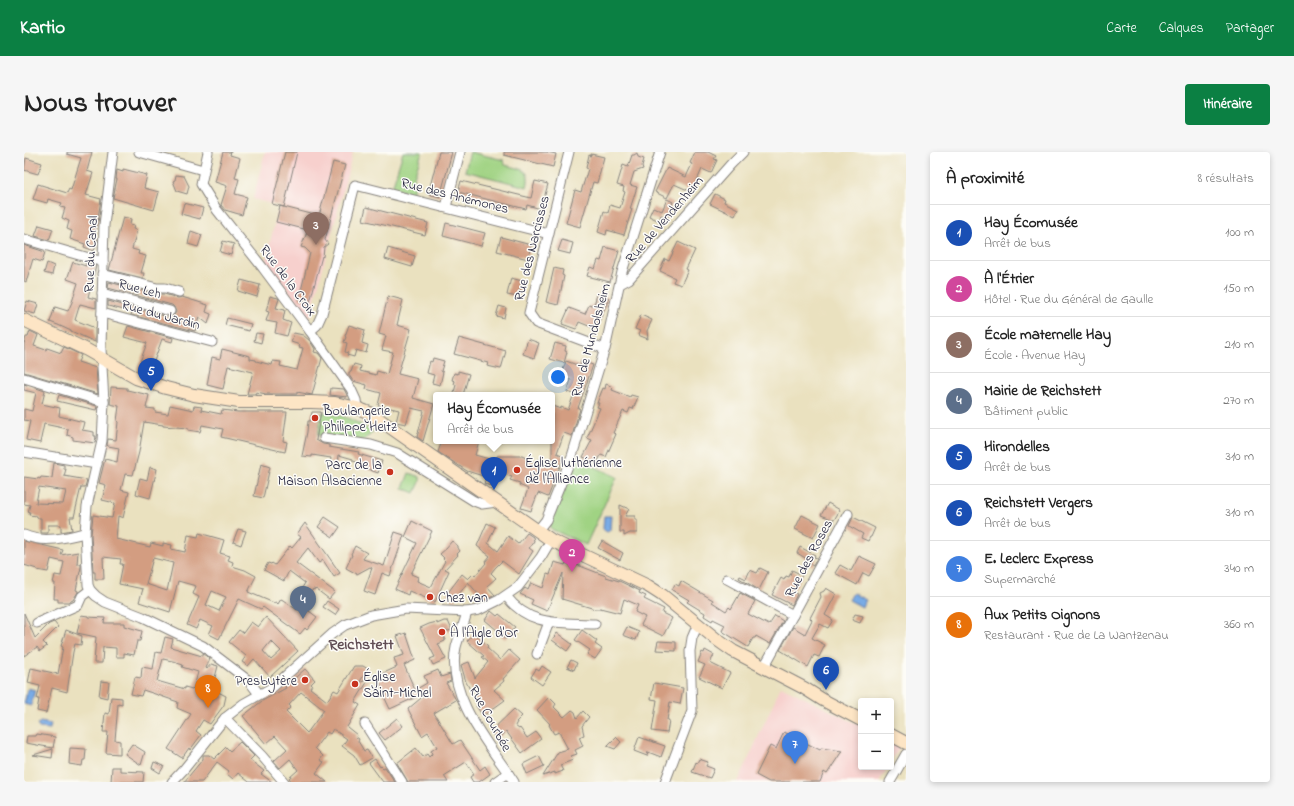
<!DOCTYPE html>
<html lang="fr">
<head>
<meta charset="utf-8">
<style>
	:root { --surface:#fff; --page:#f6f6f6; --text:#222; --muted:#767676; --line:#e0e0e0; --accent:#0b8043 }
	body { margin:0; font-family:"Indie Flower",sans-serif; background:var(--page); color:var(--text) }
	.controls { position:absolute; right:12px; bottom:12px; display:grid; overflow:hidden; border-radius:4px; box-shadow:0 2px 6px #0003 }
	.controls button { width:36px; height:36px; display:grid; place-items:center; padding:0; border:0; border-bottom:1px solid var(--line); background:var(--surface); color:var(--text); font:20px sans-serif }
	.you { position:absolute; left:534px; top:225px; width:14px; height:14px; margin:-10px; border:3px solid #fff; border-radius:50%; background:#1a73e8; box-shadow:0 0 0 6px #1a73e833 }
	.badge { display:grid; place-items:center; width:26px; height:26px; border-radius:50%; background:var(--accent); color:#fff; font-size:13px; font-weight:700 }
	.pin { position:absolute; translate:-50% -33px; filter:drop-shadow(0 1px 2px #0008) }
	.pin::after { content:''; position:absolute; top:21px; width:14px; height:12px; background:inherit; clip-path:polygon(0 0,100% 0,50% 100%) }
	.popup { position:absolute; left:409px; top:240px; width:122px; height:52px; box-sizing:border-box; display:grid; place-content:center; border-radius:4px; background:var(--surface); filter:drop-shadow(0 1px 3px #0005); font-size:13px; white-space:nowrap; color:var(--muted) }
	.popup b { font-size:15px; color:var(--text) }
	.popup::after { content:''; position:absolute; left:50%; top:100%; margin-left:-8px; border:8px solid transparent; border-top-color:var(--surface) }
	.list { margin:0; padding:0; list-style:none }
	h2 { display:flex; justify-content:space-between; align-items:center; height:52px; margin:0; padding:0 16px; font-size:17px }
	h2 small { font-size:13px; font-weight:400; color:var(--muted) }
	.list li { display:grid; grid-template-columns:26px 1fr auto; gap:12px; align-items:center; box-sizing:border-box; height:56px; padding:0 16px; border-top:1px solid var(--line) }
	.list b { display:block; font-size:15px; white-space:nowrap }
	.list p { margin:0; font-size:13px; white-space:nowrap; color:var(--muted) }
	.list em { font-size:13px; font-style:normal; color:var(--muted) }
	.map { position:relative; flex:none; width:882px; height:630px; overflow:hidden; border-radius:4px }
	header { display:flex; align-items:center; gap:24px; box-sizing:border-box; height:56px; padding:0 20px; background:var(--accent); color:#fff }
	header strong { font-size:19px }
	nav { display:flex; gap:22px; margin-inline-start:auto; font-size:14px }
	.intro { display:flex; align-items:center; justify-content:space-between; box-sizing:border-box; height:96px; padding:0 24px }
	h1 { margin:0; font-size:28px }
	.button { padding:10px 18px; border-radius:4px; background:var(--accent); color:#fff; font-size:14px; font-weight:700 }
	main { display:flex; gap:24px; padding:0 24px }
	aside { flex:1; background:var(--surface); border-radius:4px; box-shadow:0 2px 6px #0003 }
	.map>svg:first-child { display:block }
	.built { fill:#f7d0cd }
	.green { fill:#a0d383; stroke:#617a5f }
	.water { fill:#79abe5; stroke:#4e6690 }
	.building { fill:#d39d81; fill-rule:evenodd }
	.lines { fill:none; stroke-linecap:round; stroke-linejoin:round }
	.minor-casing { stroke:#86827d; stroke-width:11 }
	.secondary-casing { stroke:#86827d; stroke-width:14 }
	.minor { stroke:#fff; stroke-width:9 }
	.secondary { stroke:#fde5c5; stroke-width:12 }
	.poi-dot { fill:#c8321e; stroke:#fdfcf7; stroke-width:1.5 }
	.labels { text-anchor:middle; stroke-width:3; stroke-linejoin:round; paint-order:stroke }
	.street-label { font-size:14px; fill:#22223b; stroke:#fdfcf7 }
	.poi-label { font-size:14px; fill:#22223b; stroke:#fdfcf7; text-anchor:start }
	.quarter-label { font-size:16px; font-weight:bold; fill:#604d54; stroke:#fdfcf7 }
</style>
</head>
<body>
<header>
<strong>Kartio</strong>
<nav><a>Carte</a><a>Calques</a><a>Partager</a></nav>
</header>
<div class="intro"><h1>Nous trouver</h1><a class="button">Itinéraire</a></div>
<main>
<div class="map">
<svg width="882" height="630" viewBox="0 0 882 630">
	<rect width="100%" height="100%" fill="#fdfcf7"/>
	<filter id="ink" filterUnits="userSpaceOnUse"><feTurbulence type="fractalNoise" baseFrequency=".025" numOctaves="2"/><feDisplacementMap in="SourceGraphic" scale="8" xChannelSelector="R" yChannelSelector="G"/><feConvolveMatrix kernelMatrix="1 2 1 2 8 2 1 2 1" color-interpolation-filters="sRGB"/></filter>
	<filter id="wash" filterUnits="userSpaceOnUse"><feTurbulence type="fractalNoise" baseFrequency=".012" numOctaves="4" result="noise"/><feDisplacementMap in="SourceGraphic" scale="16" xChannelSelector="R" yChannelSelector="G"/><feGaussianBlur stdDeviation="0.9" result="paint"/><feColorMatrix in="noise" values="0 0 0 0 0 0 0 0 0 0 0 0 0 0 0 0 0 1.4 0 .05"/><feComposite in="paint" operator="in"/></filter>
	<g filter="url(#wash)">
		<rect width="100%" height="100%" fill="#eae1bf"/>
		<g class="built">
			<path d="M241,0H329L286,166L241,110L255,54L229,47Z"/>
			<path d="M757,534L837,574V615H864L855,630H714Z"/>
			<path d="M867,589L876,594L867,609Z"/>
		</g>
		<g class="green">
			<path d="M379,0H398L388,31L391,32L388,42L368,36Z"/>
			<path d="M446,0L480,8L481,13C496,17 508,16 503,35L441,19Z"/>
			<path d="M298,260C322,263 329,268 349,280L339,289L294,283Z"/>
			<path d="M554,307L593,325L562,393L527,377L526,372Z"/>
			<path d="M385,321L396,325V330L391,341L379,336Z"/>
		</g>
		<g class="water">
			<path d="M580,364H587L586,378L584,380L581,379L579,377Z"/>
			<path d="M829,441L842,448L838,455L825,448Z"/>
			<path d="M4,536L11,538L7,554L0,552Z"/>
			<path d="M16,570L27,572L26,577L15,576L13,573Z"/>
		</g>
		<g id="blocks">
			<g class="building">
				<path d="M43,0H68L63,19L69,21L62,43L77,47L74,66H75L74,69L70,85L74,87L70,99L60,95L61,92L46,87L48,79L43,77L45,69L38,66L41,56L36,55L38,51L24,47L23,51L9,47L14,32L43,41L45,37L47,38L57,6L43,2Z"/>
				<path d="M199,0H207L206,3L216,6L211,26L215,27L211,42L223,45L218,63L201,58L197,53L203,34L191,30Z"/>
				<path d="M261,0H273L260,55L248,52Z"/>
				<path d="M415,0H428L416,45L404,42Z"/>
				<path d="M480,0H523L532,2L529,15L480,3Z"/>
				<path d="M671,0H684L692,4L690,7L693,8L687,21L678,17L668,40L650,32L643,46L631,40L643,16L662,25L668,12L666,11Z"/>
				<path d="M613,1L614,5L620,7L618,14L619,17L610,20L606,33L613,35L606,57H608L600,83L583,78L582,83L574,80L580,59L584,61L586,53L596,56L601,40L599,39L600,35L593,33L599,13L604,15L608,3H610Z"/>
				<path d="M567,2L580,5L573,31L569,30L556,75L542,71L551,38L557,40L564,17L562,16L565,3L567,4Z"/>
				<path d="M2,6L18,11L14,22L0,18Z"/>
				<path d="M309,10L321,13L301,88L304,92L300,95L299,105L298,104L286,150L275,147L286,101L281,96L277,95L284,78L252,70L256,54L295,64Z"/>
				<path d="M99,17L123,23L120,36L135,40L130,58L89,46L93,27H92L93,18L99,20Z"/>
				<path d="M152,23L160,24L165,34L163,42L153,39L149,29L151,28Z"/>
				<path d="M437,29L507,46L511,29L524,32L517,57L503,53L502,57L434,40Z"/>
				<path d="M691,42L701,47L700,50L714,57L711,64L686,52Z"/>
				<path d="M643,47L649,50L643,66L637,63L635,69L625,64L629,55L638,59Z"/>
				<path d="M160,51L179,56L176,67L157,62Z"/>
				<path d="M342,55L404,71L401,83L339,68Z"/>
				<path d="M99,65L107,67L106,73L110,74L109,77L113,78L108,97L115,99L114,102L122,104L117,121H120L119,126L85,118Z"/>
				<path d="M422,71L461,81L457,94L419,84Z"/>
				<path d="M15,73L29,77L25,88L11,84Z"/>
				<path d="M167,79L178,83L174,95L164,92Z"/>
				<path d="M477,85L507,93L504,107L473,99Z"/>
				<path d="M538,88L549,91L546,102L534,99Z"/>
				<path d="M199,89L210,92L207,103L196,100Z"/>
				<path d="M654,90L671,98L662,117L664,118L657,133L649,130L651,126L636,119L641,107L645,109Z"/>
				<path d="M0,93L21,100L18,110L9,107L2,130L0,129Z"/>
				<path d="M581,95L595,99L586,130L563,124L566,115L571,117L574,108L577,109Z"/>
				<path d="M364,96L391,104L388,115L361,107Z"/>
				<path d="M49,110L62,114V111L72,114L64,145L72,147V156L56,152L51,168L71,176V190L34,173L26,170L31,155L44,159L48,150L54,131L43,127Z"/>
				<path d="M23,111L30,114L28,123L20,121Z"/>
				<path d="M530,116L539,118L538,123L540,124L534,153L522,150Z"/>
				<path d="M487,126L498,129L494,145L483,143Z"/>
				<path d="M217,128L236,133L233,145L214,139Z"/>
				<path d="M85,130L132,142H140L154,146L158,145L184,153L182,160L187,162L184,172L175,165L171,179L107,163L108,160L84,154V149L144,165L150,163L152,160L150,155L148,153L84,136Z"/>
				<path d="M573,142L585,146L572,177L555,170L552,177L538,172L545,156L561,162L565,153L567,154L568,152L570,153Z"/>
				<path d="M246,144L254,146L255,147L252,156L261,158L259,168L267,171L263,184L251,181L253,171L242,169L245,160L242,159Z"/>
				<path d="M364,144L379,148L373,173L387,177L374,222L394,227L389,246L410,252L399,289L393,285L400,259L387,256L382,272L372,270L375,258L354,253L357,241L342,237L343,233L329,229L325,223V220H327L330,212L337,214L336,219L352,223L353,219L363,222L369,200L358,198L362,184L355,182Z"/>
				<path d="M3,149L14,152L11,162L0,159Z"/>
				<path d="M475,154L482,156L480,166L472,164Z"/>
				<path d="M617,163L628,168L623,179L624,187L614,183L616,179L611,177Z"/>
				<path d="M203,166L227,172L225,179L201,173Z"/>
				<path d="M325,173L341,178L338,191L344,193L342,201L332,198L330,205L323,203L324,201L321,200L323,191L320,190L322,185L321,184Z"/>
				<path d="M104,174L149,186L148,190L138,187L125,223L113,218L123,191L100,185Z"/>
				<path d="M6,179L14,183L10,194L22,198L23,196L37,201L40,195L57,203L54,210L72,216L74,242L0,220V192L2,185H4Z"/>
				<path d="M232,181L239,182L237,191L230,189Z"/>
				<path d="M270,181L279,183L286,189L291,197L290,200L294,201L298,206L288,243L273,240V242H242L232,240L231,242H223L229,220L204,214L199,237L183,233L188,205L196,207L198,197L226,204V207L232,208V209L248,213L249,209L257,210L256,214L273,218L279,196L275,195L276,193L267,190Z"/>
				<path d="M435,186L482,199L477,217L463,214L464,211L430,202Z"/>
				<path d="M504,187L515,191L510,206L499,202Z"/>
				<path d="M531,191L542,194L541,199L543,200L540,211L526,207Z"/>
				<path d="M409,206L420,209L417,219L419,220L416,233L408,231L410,223L403,221L406,209L408,210Z"/>
				<path d="M542,209L556,214L557,209L569,213L554,256L556,257L548,284L540,281L533,301L540,304L524,345L514,341L507,359L497,356L504,337L495,333L496,331L486,328L488,325L472,319L467,334L460,332L462,325L443,319L414,300L418,289H455L451,303L472,309L473,304H498L512,311L514,307L528,313V254L537,257V255L544,258L550,242L543,240L547,228L537,224Z"/>
				<path d="M434,219L445,222L439,243L430,240L432,233L430,232L431,229L428,228L430,221L434,222Z"/>
				<path d="M0,232L21,239L18,252L36,256L35,264L60,270L58,278L70,280V284H72L71,291L49,288V285L43,283L44,277L20,272L16,291L2,288L6,269L0,268V257L8,259L12,241L0,238Z"/>
				<path d="M582,232L589,235L588,238L606,245L607,243L614,245L609,257L606,256L604,261L599,259L589,281L592,282L582,305L577,303L574,309L571,308L570,310L559,305L568,288L563,286L576,256L573,255L575,251H573L579,236L581,237Z"/>
				<path d="M87,235L103,236V238L125,243L122,256L131,257V260L144,262L146,253L169,258L170,254L178,255L177,258L197,262L198,258L214,260H263L259,289L263,290L261,300L197,285L199,277L178,273L176,280L164,278V276L139,274V273L120,270L115,300L109,323L101,322L97,338L105,340L99,366L94,364L92,387L126,395L127,391L139,394V391L148,393L147,397L161,400L164,383L174,385L175,381L200,388L196,401L206,404L204,408L209,410L208,414L221,418L232,424L224,440L250,451L252,450L254,452L257,447L259,448L273,458L277,453L293,465L283,478L281,476L276,482L239,455L237,457L215,447L195,487L185,482L189,474L176,468L172,477L163,473L175,445L169,442L172,434L154,429L146,460L115,450L119,437L95,432L99,412H96L97,407L79,405L80,427H71V420H69L67,383L69,363L88,366L91,351L78,348L82,333L75,331L81,307L93,310L95,296L84,294L83,293L84,287L92,288L94,270L93,269L95,254L86,252ZM129,406L149,411L143,439L122,432ZM188,439L202,445L195,459L182,453Z"/>
				<path d="M307,236L320,237L323,243V245L306,243Z"/>
				<path d="M35,243L73,254L72,258L33,249Z"/>
				<path d="M288,260H297L292,288L299,292L305,293V295L335,300L334,302L358,309L354,321L341,316L343,313L329,309V307L315,303L314,312L306,311L307,306L288,303V305L278,304L283,280L284,269H286Z"/>
				<path d="M30,311L40,313V317H42L40,324L63,328L61,335H57L50,365H46L48,378L37,380V373H24V381H17V366H13V364L5,363L6,360H4L6,353L0,352V325L14,327V326L16,327L17,325L28,326ZM15,335L42,339L39,352L12,351Z"/>
				<path d="M237,312L246,315L239,346L230,344Z"/>
				<path d="M126,315L133,317L126,346L112,342L116,326L123,328Z"/>
				<path d="M804,351L816,358L810,368L797,363Z"/>
				<path d="M596,353L605,357L601,364H611V367H613V381H606L600,384V380H596Z"/>
				<path d="M778,363L796,372L789,386L771,377Z"/>
				<path d="M301,365L316,375L309,385L294,375Z"/>
				<path d="M829,365L851,376L847,385H846L844,389L837,386L839,382L825,374Z"/>
				<path d="M388,369L408,379L387,422L394,425L393,429L407,435L421,409L419,407L420,406L416,402L423,396H422L428,389L434,394V396L436,399L433,402L434,403L421,417L425,419L411,450L385,439L384,443L371,437L393,391L381,385Z"/>
				<path d="M281,371L316,421L310,425L299,408L295,411L284,396L272,411L311,440L305,447L292,437L291,438L289,437L286,442L278,436L281,431L265,419L260,429L240,418L244,411L247,412L248,411L251,413L266,394L268,396L277,385L273,382Z"/>
				<path d="M463,371L471,375L464,391L474,399L484,384L494,392L503,381L509,385L510,389L505,396L509,399L495,422L478,409L471,416L467,421L472,426L463,434L471,443L460,449L444,430L430,449L422,443L438,422L444,427L449,422L451,424L462,411L461,410L466,404L453,394Z"/>
				<path d="M214,377L222,379L217,393L209,390Z"/>
				<path d="M371,380L380,383L366,424L358,421L351,443L340,439L348,416L346,415L333,422L322,416L328,403L327,402L331,394L343,401L339,407L360,414Z"/>
				<path d="M0,389L39,398L37,403L54,400L53,412H57V415L52,438L54,439V440L49,448L45,450H34V447H30L31,431H29L31,423L37,424L40,410L27,407L24,420L13,418V417L0,413Z"/>
				<path d="M578,389L599,401L596,408L574,396Z"/>
				<path d="M776,395L791,403L790,405L793,406L789,414L782,410L783,407L773,401Z"/>
				<path d="M835,404L852,412L845,424L839,421L833,433L811,421L816,413L827,419Z"/>
				<path d="M530,410L541,413L542,411L556,414L582,424V425L595,429L616,439L615,441L622,444L620,447L640,457L638,461L648,466L639,484L617,473L621,465L611,460L614,453L600,447L596,461L576,456L575,457H571L538,447L539,421L523,459L507,452L509,448L496,442L501,436L504,438L507,431L519,436L523,422L526,423Z"/>
				<path d="M736,416L744,420L735,438L715,426L716,424L722,427L726,418L733,421Z"/>
				<path d="M768,418L778,423L769,440L773,442L768,453L748,443L757,426L760,428L762,424L765,425Z"/>
				<path d="M657,429L689,448L688,450L702,459L705,455L707,457L716,441L731,449L724,462L745,473L751,464L759,469L746,492L732,484L731,486H729L724,495L698,479L701,473L689,467L688,469L680,464L681,461L663,450L665,448L648,438L651,432L655,434Z"/>
				<path d="M802,436L812,442L801,463L809,468L804,476L796,472L788,486L801,493L795,505L790,503L784,515L756,498L769,475L781,482L788,468L786,466L797,445L796,441L800,439Z"/>
				<path d="M303,449L315,457L311,463L299,455Z"/>
				<path d="M467,459L473,464L475,462L491,475L481,487L473,480L474,479L461,468Z"/>
				<path d="M0,461L11,486L25,472L30,470L34,475L19,490L23,494L16,499L13,495L0,504Z"/>
				<path d="M831,462L839,464L836,471L828,468Z"/>
				<path d="M57,463L64,464V465L81,466L80,471H100V474L118,479L116,489H113L110,503L100,501V505H92V496L79,495L78,511H70L72,485L53,481Z"/>
				<path d="M242,465L274,499L246,525L230,507L224,514L218,510L222,504L205,490L215,478L219,481L227,470L234,475ZM247,489L257,499L247,508L239,499Z"/>
				<path d="M420,469H424L428,478L420,480L421,489L414,492L422,507L409,513L406,507L411,505L396,476L405,472L413,470V472Z"/>
				<path d="M603,475L615,480L612,488L599,483Z"/>
				<path d="M42,478L58,484L57,493L51,492L49,500L43,540L28,536L22,561L13,559L15,547H13L16,534L4,531L7,516L34,522L39,495L37,494Z"/>
				<path d="M558,478L573,489L571,492L578,497L571,507L563,502L566,498L551,488Z"/>
				<path d="M382,481L391,508L380,513L391,538L403,531L400,524L414,518L417,525L426,522L427,529L422,531L432,548L410,561L429,592L436,588L456,618L461,614L466,622L455,630H449L446,625L450,622L442,610L420,624L424,630H384L373,611L392,596L399,605L403,602L405,605L408,602L407,599L413,595L404,580L398,584L384,557L403,541V540L366,557L357,538H359L353,524L373,515L370,506L380,503L373,484Z"/>
				<path d="M450,481L464,494L463,496L476,508L485,498L496,508L479,527L480,529L470,538L481,548L459,564L452,554L454,552L442,530L437,513L445,510L451,526L464,510L458,505L460,504L443,489Z"/>
				<path d="M533,481L548,492L543,499L528,488Z"/>
				<path d="M141,485L149,487L147,495L178,504V502L183,504L186,507L182,516L183,517L187,512L194,514L188,537L202,544L200,553L186,572L179,568L172,579L177,583L166,598L165,596L158,606L144,597L167,562L153,556L154,550L134,543L119,538L117,544L107,542L111,525L117,526L118,515L129,517L132,500L137,501ZM139,507L153,510V511L159,513L158,515L174,520L170,535L168,537L161,535V537L133,529Z"/>
				<path d="M634,489L652,490V499L632,498Z"/>
				<path d="M681,498L690,503L686,511L706,521L698,536L675,525L681,513L674,510L678,500L680,501Z"/>
				<path d="M547,508L553,511L550,518L543,515Z"/>
				<path d="M330,514H339L344,517L335,531L345,527L331,550L336,553L323,575L333,583L332,585L335,587L334,589L340,599L343,598L348,606L336,613L330,603L318,594L323,587L309,577L306,582L303,580L291,596L299,604L296,608L300,610L292,621L303,630H268L265,626L274,618L266,607L256,616L250,609L263,597L251,584L242,592L219,564L238,549L262,536L261,535L281,517L291,528L287,532L288,533L286,536L303,549L310,538L314,540ZM277,540L300,558L283,581L262,560L267,555L265,553Z"/>
				<path d="M518,514L527,520L518,533L507,525L512,517L515,519Z"/>
				<path d="M77,529L85,530L83,546L75,544Z"/>
				<path d="M630,531L659,536L656,552L646,550L643,568H645L643,581L628,579L633,548L627,547Z"/>
				<path d="M87,545L98,546V553L94,552L91,588L96,589V602L82,601L84,580H79L81,561L85,562Z"/>
				<path d="M525,545L532,552L530,555L540,565L548,558L551,560L553,566L559,559L565,565L558,574L560,583L555,585L559,594L551,598L553,602L547,604L549,608L536,613L539,619L531,622V620L519,624L534,600L544,597L535,580L530,582L525,573L526,572L513,558Z"/>
				<path d="M490,557L498,564L492,570H493L491,574L495,577L496,576L503,586L512,580L517,587L498,601L482,579L473,587L466,580Z"/>
				<path d="M373,566L379,574L361,588L355,581Z"/>
				<path d="M760,580L796,598L797,596L818,599L803,622L800,620L796,630H745L732,623L746,594L752,597Z"/>
				<path d="M13,582L31,585L29,596L2,591L3,584H12Z"/>
				<path d="M592,585L597,590L591,597L583,594Z"/>
				<path d="M615,585L641,594L637,605L624,600L623,604L610,599Z"/>
				<path d="M216,590L230,604L226,608L240,619L237,622L248,630H225L214,621L209,627L203,622L205,619L193,610L178,630H160L179,607V603H185L190,607L202,595L206,599Z"/>
				<path d="M108,592L121,600L117,613L101,602Z"/>
				<path d="M46,596L62,597L61,608H59L58,614L45,612Z"/>
				<path d="M29,597L28,606L9,603Z"/>
				<path d="M515,604L520,614L503,622L499,612Z"/>
				<path d="M351,607L356,615L357,614L359,616L361,615L371,630H359L345,611Z"/>
				<path d="M675,607L684,610L682,614L690,617L686,626L668,620L672,610L673,611Z"/>
				<path d="M130,610L140,614L136,621L128,616Z"/>
				<path d="M88,615H96V619L120,620L119,630H87Z"/>
			</g>
		</g>
	</g>
	<g filter="url(#ink)">
		<use href="#blocks" fill-opacity="0" stroke="#86827d" stroke-width="1"/>
		<g class="lines">
			<defs>
				<g id="minor">
					<path d="M89,0L80,73L79,110L77,197L80,250L78,289L63,354L61,381L64,433L66,438L72,444L81,450L119,465L179,494L225,529L235,542"/>
					<path d="M115,0L179,18"/>
					<path d="M184,0L177,32L193,58L239,116L286,179L327,237L332,248L333,256"/>
					<path d="M545,0L505,161L512,171L581,197"/>
					<path d="M422,55L436,0"/>
					<path d="M0,87L79,110"/>
					<path d="M78,122L133,136H141L155,140"/>
					<path d="M596,132L605,127L707,12L719,0"/>
					<path d="M78,141L146,159"/>
					<path d="M78,161L188,190"/>
					<path d="M286,179L293,173L298,162L331,33L525,82"/>
					<path d="M0,226L80,250"/>
					<path d="M300,286L347,293L373,301L450,349L458,352L473,350"/>
					<path d="M0,300L73,312"/>
					<path d="M514,378L522,368L548,304L582,193L598,120L636,0"/>
					<path d="M0,383C21,392 41,385 61,381"/>
					<path d="M703,427L769,463"/>
					<path d="M482,444C506,475 535,470 571,472"/>
					<path d="M443,460C440,472 435,484 432,495C422,540 460,587 484,621L471,630"/>
					<path d="M13,471L54,453L58,444L66,438"/>
					<path d="M513,502L525,470"/>
					<path d="M740,515L769,463L824,362"/>
					<path d="M201,566L238,604L260,630"/>
					<path d="M341,572L378,630"/>
					<path d="M484,621L490,630"/>
					<path d="M148,630L161,616L201,566L219,552L249,535L308,482L321,473L347,463L382,457L443,460L455,458L475,448L494,435L517,405L527,388"/>
					<path d="M641,630L668,559L666,499L668,486L674,472"/>
					<path d="M866,630L882,602"/>
				</g>
				<g id="secondary">
					<path d="M0,168L63,198L112,226L142,236L170,243L215,250H287L311,251L333,256L346,261L527,388L624,434L638,443L692,487L709,499L780,536L799,548L837,568"/>
					<path d="M867,583L882,591"/>
				</g>
			</defs>
			<use href="#minor" class="minor-casing"/>
			<use href="#secondary" class="secondary-casing"/>
			<use href="#minor" class="minor"/>
			<use href="#secondary" class="secondary"/>
		</g>
	</g>
	<g class="poi-dot">
		<circle cx="291" cy="266" r="4"/>
		<circle cx="493" cy="318" r="4"/>
		<circle cx="366" cy="320" r="4"/>
		<circle cx="406" cy="445" r="4"/>
		<circle cx="418" cy="480" r="4"/>
		<circle cx="281" cy="528" r="4"/>
		<circle cx="331" cy="532" r="4"/>
	</g>
	<g class="labels">
		<g class="street-label">
			<text transform="translate(431 43) rotate(14)" y="5">Rue des Anémones</text>
			<text transform="translate(640 67) rotate(-49)" y="5">Rue de Vendenheim</text>
			<text transform="translate(507 96) rotate(-76)" y="5">Rue des Narcisses</text>
			<text transform="translate(66 102) rotate(-87)" y="5">Rue du Canal</text>
			<text transform="translate(265 128) rotate(53)" y="5">Rue de la Croix</text>
			<text transform="translate(116 136) rotate(15)" y="5">Rue Leh</text>
			<text transform="translate(137 162) rotate(15)" y="5">Rue du Jardin</text>
			<text transform="translate(566 188) rotate(-75)" y="5">Rue de Mundolsheim</text>
			<text transform="translate(784 406) rotate(-62)" y="5">Rue des Roses</text>
			<text transform="translate(467 566) rotate(61)" y="5">Rue Courbée</text>
		</g>
		<g class="poi-label">
			<text x="299" y="263">Boulangerie<tspan x="299" dy="16">Philippe Heitz</tspan></text>
			<text x="501" y="315">Église luthérienne<tspan x="501" dy="16">de l'Alliance</tspan></text>
			<text x="358" y="317" text-anchor="end">Parc de la<tspan x="358" dy="16">Maison Alsacienne</tspan></text>
			<text x="414" y="450">Chez van</text>
			<text x="426" y="485">À l'Aigle d'Or</text>
			<text x="339" y="529">Église<tspan x="339" dy="16">Saint-Michel</tspan></text>
			<text x="273" y="533" text-anchor="end">Presbytère</text>
		</g>
		<g class="quarter-label">
			<text x="337" y="497">Reichstett</text>
		</g>
	</g>
</svg>
<div class="controls">
<button>+</button>
<button>−</button>
</div>
<div class="you"></div>
<div class="pin badge" style="left:470px;top:338px;background:#1a4fb4">1</div>
<div class="popup"><b>Hay Écomusée</b>Arrêt de bus</div>
<div class="pin badge" style="left:548px;top:420px;background:#d1479c">2</div>
<div class="pin badge" style="left:292px;top:93px;background:#8d6e63">3</div>
<div class="pin badge" style="left:279px;top:467px;background:#5c6f8a">4</div>
<div class="pin badge" style="left:127px;top:239px;background:#1a4fb4">5</div>
<div class="pin badge" style="left:802px;top:538px;background:#1a4fb4">6</div>
<div class="pin badge" style="left:771px;top:612px;background:#3f7fe0">7</div>
<div class="pin badge" style="left:184px;top:556px;background:#e8710a">8</div>
</div>
<aside>
<h2>À proximité<small>8 résultats</small></h2>
<ul class="list">
<li><span class="badge" style="background:#1a4fb4">1</span><div><b>Hay Écomusée</b><p>Arrêt de bus</p></div><em>100 m</em></li>
<li><span class="badge" style="background:#d1479c">2</span><div><b>À l'Étrier</b><p>Hôtel · Rue du Général de Gaulle</p></div><em>150 m</em></li>
<li><span class="badge" style="background:#8d6e63">3</span><div><b>École maternelle Hay</b><p>École · Avenue Hay</p></div><em>210 m</em></li>
<li><span class="badge" style="background:#5c6f8a">4</span><div><b>Mairie de Reichstett</b><p>Bâtiment public</p></div><em>270 m</em></li>
<li><span class="badge" style="background:#1a4fb4">5</span><div><b>Hirondelles</b><p>Arrêt de bus</p></div><em>310 m</em></li>
<li><span class="badge" style="background:#1a4fb4">6</span><div><b>Reichstett Vergers</b><p>Arrêt de bus</p></div><em>310 m</em></li>
<li><span class="badge" style="background:#3f7fe0">7</span><div><b>E. Leclerc Express</b><p>Supermarché</p></div><em>340 m</em></li>
<li><span class="badge" style="background:#e8710a">8</span><div><b>Aux Petits Oignons</b><p>Restaurant · Rue de La Wantzenau</p></div><em>360 m</em></li>
</ul>
</aside>
</main>
</body>
</html>
